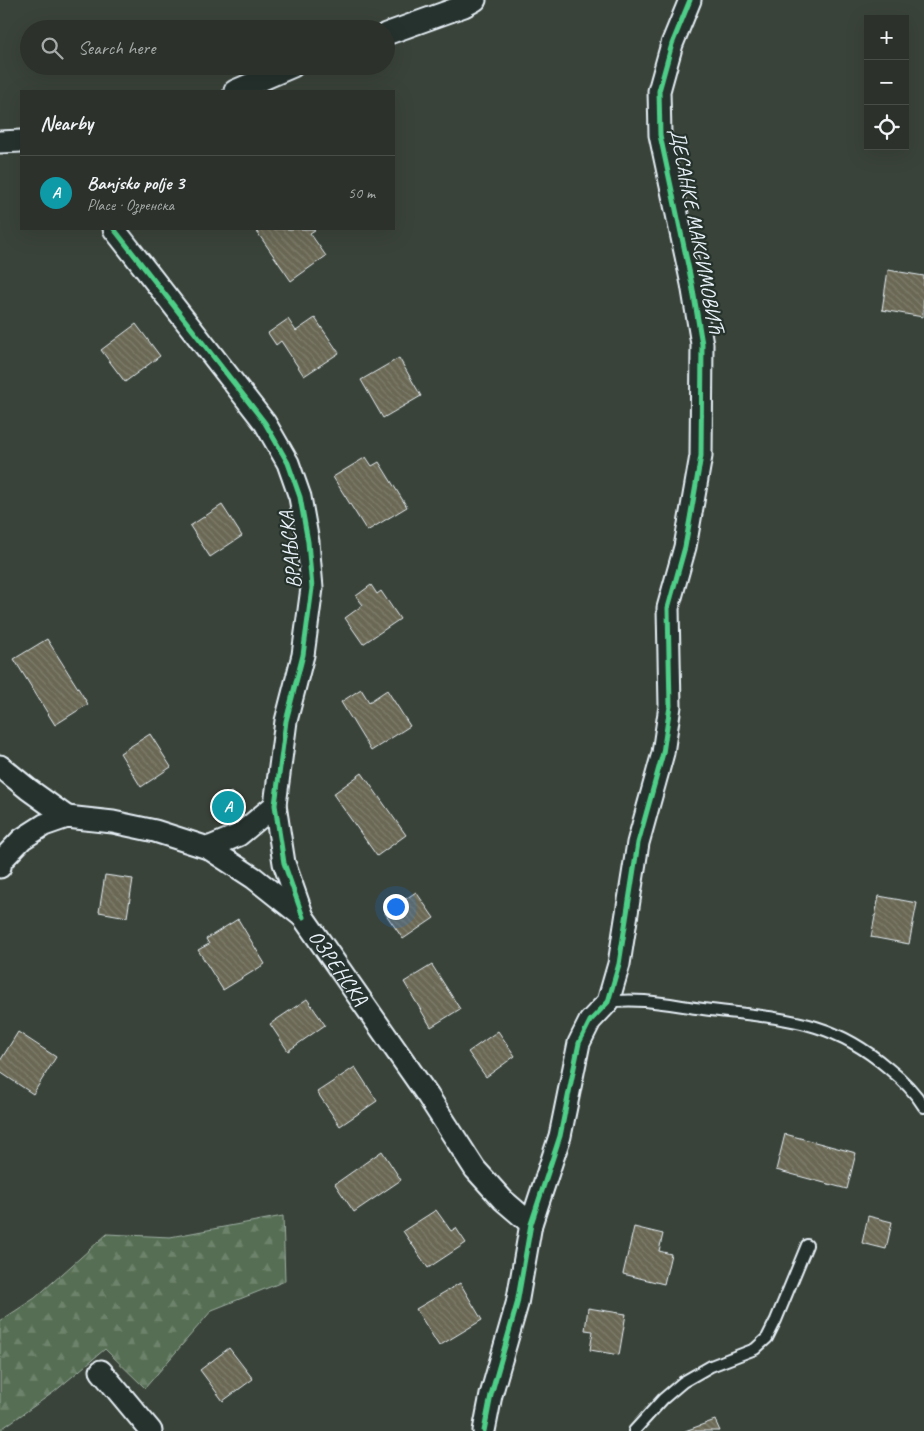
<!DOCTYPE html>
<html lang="en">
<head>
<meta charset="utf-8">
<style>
	:root { --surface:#2c322b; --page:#343a33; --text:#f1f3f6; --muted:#a6aaa9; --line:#484d47; --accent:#ea580c }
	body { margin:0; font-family:Caveat,sans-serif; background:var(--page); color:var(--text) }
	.controls { position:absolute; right:15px; top:15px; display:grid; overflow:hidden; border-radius:0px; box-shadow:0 5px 20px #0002 }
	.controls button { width:45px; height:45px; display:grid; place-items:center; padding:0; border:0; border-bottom:1px solid var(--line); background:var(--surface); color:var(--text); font:25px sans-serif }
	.you { position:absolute; left:395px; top:906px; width:18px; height:18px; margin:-12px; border:4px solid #fff; border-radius:50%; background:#1a73e8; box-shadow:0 0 0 8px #1a73e833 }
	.badge { display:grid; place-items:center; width:32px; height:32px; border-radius:50%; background:var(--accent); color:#fff; font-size:16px; font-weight:700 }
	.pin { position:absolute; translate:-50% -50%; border:2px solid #fff; box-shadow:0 1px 5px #0006 }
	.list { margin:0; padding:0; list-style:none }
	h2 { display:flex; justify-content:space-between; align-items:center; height:65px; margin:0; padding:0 20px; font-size:21px }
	h2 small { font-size:16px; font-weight:400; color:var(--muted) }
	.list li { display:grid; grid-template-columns:32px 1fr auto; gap:15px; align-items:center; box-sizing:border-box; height:75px; padding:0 20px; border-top:1px solid var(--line) }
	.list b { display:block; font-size:19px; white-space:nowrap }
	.list p { margin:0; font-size:16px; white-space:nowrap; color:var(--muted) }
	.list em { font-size:16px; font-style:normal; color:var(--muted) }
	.icon { flex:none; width:28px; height:28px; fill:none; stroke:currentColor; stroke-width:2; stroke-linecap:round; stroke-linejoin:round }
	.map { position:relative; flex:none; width:924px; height:1431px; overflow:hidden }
	.search { position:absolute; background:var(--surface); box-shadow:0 5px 20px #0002; left:20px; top:20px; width:375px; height:55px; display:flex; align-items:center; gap:12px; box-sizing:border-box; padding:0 18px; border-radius:28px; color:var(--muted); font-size:19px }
	.panel { position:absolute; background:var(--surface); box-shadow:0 5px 20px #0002; left:20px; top:90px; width:375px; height:140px; border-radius:0px }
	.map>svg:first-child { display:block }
	.forest { fill:url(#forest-firs); stroke:#9fb0a6 }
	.building { fill:url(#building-back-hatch); stroke:#e8f1f8 }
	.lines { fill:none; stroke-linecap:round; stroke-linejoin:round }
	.lane-casing { stroke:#e8f1f8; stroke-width:14 }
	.street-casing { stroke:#e8f1f8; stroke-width:25 }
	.lane { stroke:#26332d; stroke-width:10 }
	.street { stroke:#26332d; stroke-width:21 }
	.cycleway-casing { stroke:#26332d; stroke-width:8 }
	.cycleway { stroke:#4dcf88; stroke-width:5 }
	.labels { text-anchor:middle; stroke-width:4.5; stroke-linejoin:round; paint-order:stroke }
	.street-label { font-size:21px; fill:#e8f1f8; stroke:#26332d }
</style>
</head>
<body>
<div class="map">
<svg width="924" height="1431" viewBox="0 0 924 1431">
	<defs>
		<pattern id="forest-firs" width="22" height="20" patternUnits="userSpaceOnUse" patternTransform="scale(1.25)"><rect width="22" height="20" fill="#566e53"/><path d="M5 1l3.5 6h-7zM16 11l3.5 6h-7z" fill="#6e836c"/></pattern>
		<pattern id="building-back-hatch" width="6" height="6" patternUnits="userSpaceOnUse" patternTransform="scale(1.25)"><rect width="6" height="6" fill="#6a6854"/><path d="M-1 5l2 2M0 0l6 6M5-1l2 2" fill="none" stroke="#7f7e6d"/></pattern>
	</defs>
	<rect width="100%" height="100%" fill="#3a4339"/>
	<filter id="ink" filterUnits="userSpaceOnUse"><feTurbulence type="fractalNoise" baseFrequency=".02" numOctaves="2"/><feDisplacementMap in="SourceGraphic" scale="10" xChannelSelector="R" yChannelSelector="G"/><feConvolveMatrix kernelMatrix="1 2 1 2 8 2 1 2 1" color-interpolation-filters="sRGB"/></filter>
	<g filter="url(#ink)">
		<path class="forest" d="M283,1216L285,1281L212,1310L145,1388L105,1349L54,1392L0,1430V1321L35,1298L107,1234L170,1237Z"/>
		<g class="building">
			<path d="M255,229H314L315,230L310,233L326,256L291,281Z"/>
			<path d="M888,270L924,276L923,317L882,310Z"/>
			<path d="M315,318L339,353L304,376L281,341L276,345L268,333L288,319L296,331Z"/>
			<path d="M136,324L160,356L125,382L101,350Z"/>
			<path d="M399,358L421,396L383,418L361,380Z"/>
			<path d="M366,457L372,466L379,462L407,507L367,531L333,477Z"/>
			<path d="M222,505L242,536L210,557L190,526Z"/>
			<path d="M371,585L377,594L381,591L400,619L363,644L345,618L363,605L356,596Z"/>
			<path d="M47,639L88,704L55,725L14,659Z"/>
			<path d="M361,689L369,702L387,690L410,726L371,751L341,702Z"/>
			<path d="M150,734L171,767L141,787L120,753Z"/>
			<path d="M362,773L406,835L377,856L333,794Z"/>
			<path d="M231,792L239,802L227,812L219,802Z"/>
			<path d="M105,875L133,879L127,917L99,912Z"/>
			<path d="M416,892L434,918L403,939L385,913Z"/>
			<path d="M879,896L917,903L909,944L871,937Z"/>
			<path d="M238,919L265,964L223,990L198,950L209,944L206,939Z"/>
			<path d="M432,965L460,1009L431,1027L404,982Z"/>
			<path d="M307,999L325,1025L288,1051L270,1024Z"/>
			<path d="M498,1031L515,1056L486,1077L468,1052Z"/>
			<path d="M18,1032L56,1057L33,1094L0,1072V1061Z"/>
			<path d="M355,1067L377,1101L340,1126L317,1092Z"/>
			<path d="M785,1134L856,1153L847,1189L776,1170Z"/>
			<path d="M382,1151L401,1180L354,1212L335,1184Z"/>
			<path d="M436,1210L451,1231L456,1228L466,1243L428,1268L403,1231Z"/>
			<path d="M868,1216L892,1222L886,1249L862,1243Z"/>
			<path d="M634,1227L663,1234L659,1251L671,1254L664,1284L623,1274Z"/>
			<path d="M460,1283L482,1320L439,1346L416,1309Z"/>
			<path d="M588,1308L626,1314L619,1355L590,1350L593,1331L585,1330Z"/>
			<path d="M229,1348L253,1379L223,1401L200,1370Z"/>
			<path d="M715,1420L720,1431H685Z"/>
		</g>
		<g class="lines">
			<defs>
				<g id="lane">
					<path d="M608,1002C639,997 672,1005 703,1009C740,1014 780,1016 816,1027C842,1035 867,1050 888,1068C902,1079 915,1092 924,1107"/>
					<path d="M634,1431L663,1399L683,1382L711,1366L755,1349L767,1338L776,1320L807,1245"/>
				</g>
				<g id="street">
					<path d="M386,34L464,6L475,0"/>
					<path d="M235,91L293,66"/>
					<path d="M0,142L21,141"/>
					<path d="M114,229L265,423L288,463L300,497L308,542L312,588L303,655L286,721L275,805L284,863L303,917"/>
					<path d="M0,766L28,789L67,817"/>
					<path d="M208,848L239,835L275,805"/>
					<path id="s1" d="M0,867L1,861L22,839L44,825L67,817L113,822L155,831L208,848L254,878L303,917L428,1096L475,1169L503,1200L531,1224"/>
					<path d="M101,1371L151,1431"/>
					<path d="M484,1431L491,1395L517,1304L531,1224L560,1136L579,1043L590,1021L608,1002L619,964L638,843L663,753L670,706L668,608L685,547L701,456L702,344L692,284L660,135L659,91L672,44L690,0"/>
				</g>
			</defs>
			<use href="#lane" class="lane-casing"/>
			<use href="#street" class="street-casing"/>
			<use href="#lane" class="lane"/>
			<use href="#street" class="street"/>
			<defs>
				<g id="cycleway">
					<path d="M114,229L265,423L288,463L300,497L308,542L312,588L303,655L286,721L275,805L284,863L303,917"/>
					<path d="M484,1431L491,1395L517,1304L531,1224L560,1136L579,1043L590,1021L608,1002L619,964L638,843L663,753L670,706L668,608L685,547L701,456L702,344L692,284L660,135L659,91L672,44L690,0"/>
				</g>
			</defs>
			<use href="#cycleway" class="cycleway-casing"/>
			<use href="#cycleway" class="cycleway"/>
		</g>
	</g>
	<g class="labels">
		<g class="street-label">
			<text transform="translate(697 231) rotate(79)" y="7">ДЕСАНКЕ МАКСИМОВИЋ</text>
			<text transform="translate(290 550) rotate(-96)" y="7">ВРАЊСКА</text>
			<text dy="7" stroke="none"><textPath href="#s1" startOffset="411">ОЗРЕНСКА</textPath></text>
		</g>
	</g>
</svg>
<div class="controls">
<button>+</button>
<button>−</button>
<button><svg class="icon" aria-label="locate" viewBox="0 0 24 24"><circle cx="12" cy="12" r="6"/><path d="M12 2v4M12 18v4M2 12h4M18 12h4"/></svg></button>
</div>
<div class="you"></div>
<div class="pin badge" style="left:228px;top:807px;background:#0f9aa8">A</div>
<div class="search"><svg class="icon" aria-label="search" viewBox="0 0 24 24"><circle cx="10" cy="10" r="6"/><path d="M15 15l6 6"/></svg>Search here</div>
<section class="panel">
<h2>Nearby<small></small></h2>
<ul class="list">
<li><span class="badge" style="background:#0f9aa8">A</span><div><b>Banjsko polje 3</b><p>Place · Озренска</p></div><em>50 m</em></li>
</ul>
</section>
</div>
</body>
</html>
